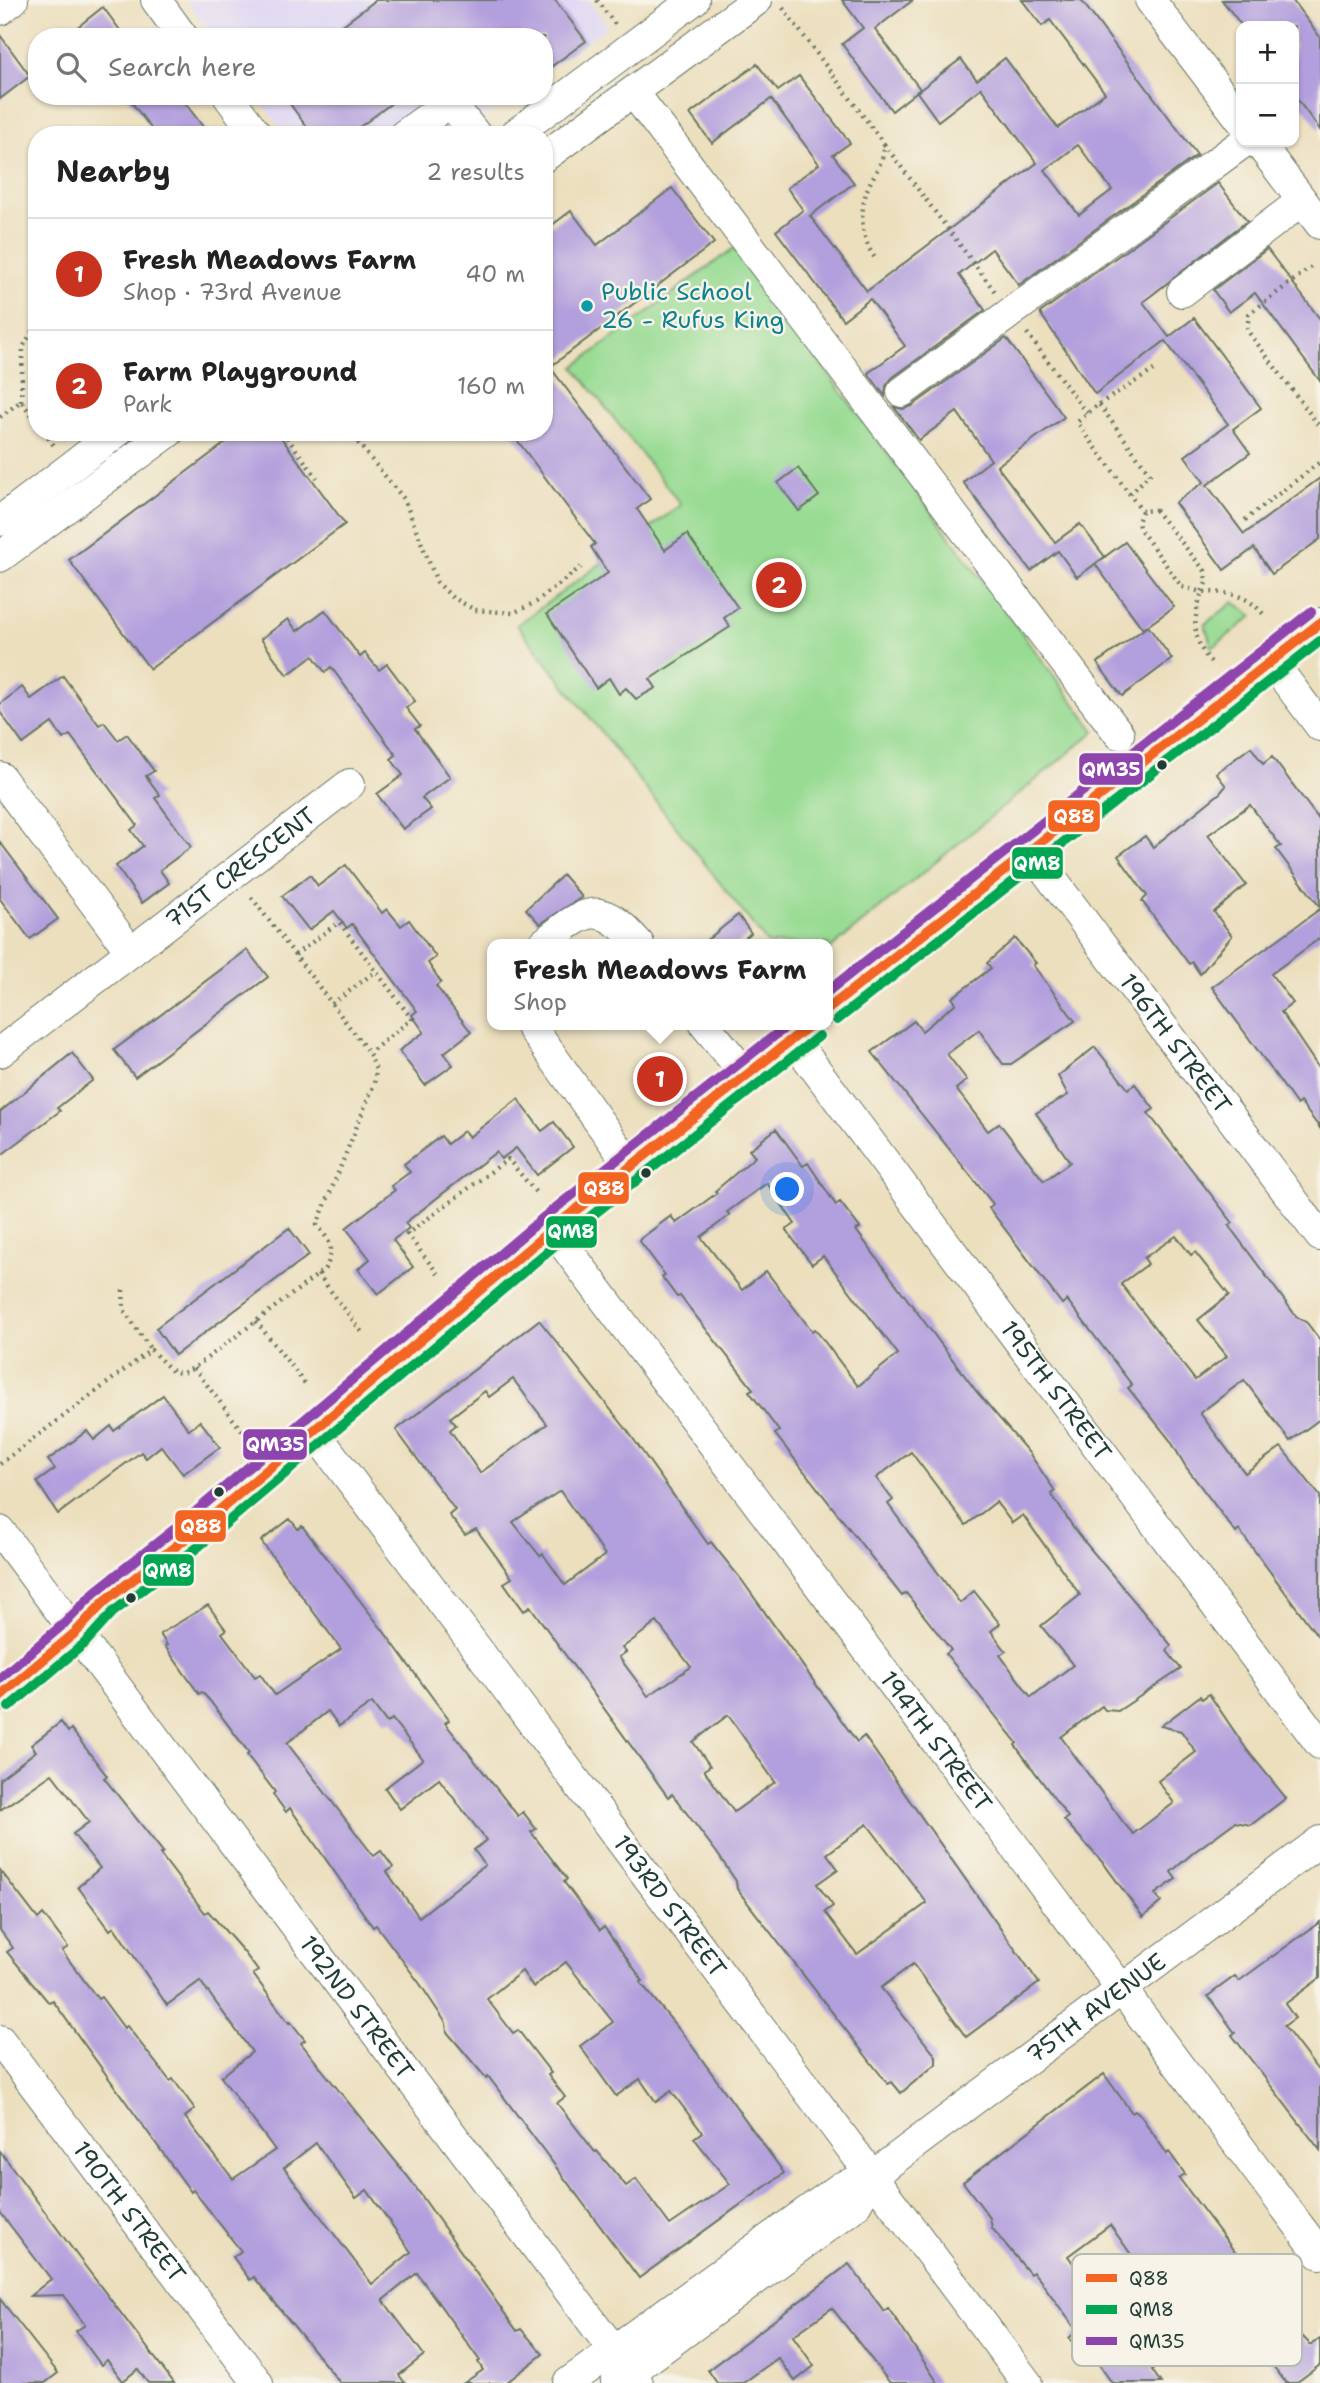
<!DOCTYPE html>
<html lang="en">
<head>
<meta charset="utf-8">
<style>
	:root { --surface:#fff; --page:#f6f6f6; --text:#222; --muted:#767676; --line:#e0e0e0; --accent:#c8321e }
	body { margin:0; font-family:"Shantell Sans",sans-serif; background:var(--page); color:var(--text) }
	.controls { position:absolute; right:21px; top:21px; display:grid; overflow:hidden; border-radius:14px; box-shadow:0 2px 5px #0004 }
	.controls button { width:63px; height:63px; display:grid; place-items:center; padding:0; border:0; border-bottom:2px solid var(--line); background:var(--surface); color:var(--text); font:35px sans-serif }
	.you { position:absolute; left:788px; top:1190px; width:24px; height:24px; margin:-18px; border:5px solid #fff; border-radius:50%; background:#1a73e8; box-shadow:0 0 0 10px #1a73e833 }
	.badge { display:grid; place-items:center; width:46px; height:46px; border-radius:50%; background:var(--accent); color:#fff; font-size:23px; font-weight:700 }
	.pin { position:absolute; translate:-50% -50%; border:4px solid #fff; box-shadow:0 2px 7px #0006 }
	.popup { position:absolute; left:487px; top:939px; width:346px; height:91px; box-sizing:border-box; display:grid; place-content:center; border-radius:14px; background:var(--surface); filter:drop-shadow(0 2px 5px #0005); font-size:23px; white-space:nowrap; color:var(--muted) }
	.popup b { font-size:26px; color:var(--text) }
	.popup::after { content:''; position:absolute; left:50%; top:100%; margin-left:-14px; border:14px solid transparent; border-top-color:var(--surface) }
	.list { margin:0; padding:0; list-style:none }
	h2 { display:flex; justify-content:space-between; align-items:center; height:91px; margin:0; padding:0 28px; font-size:30px }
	h2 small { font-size:23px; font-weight:400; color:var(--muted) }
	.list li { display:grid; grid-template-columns:46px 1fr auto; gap:21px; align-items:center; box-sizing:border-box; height:112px; padding:0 28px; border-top:2px solid var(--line) }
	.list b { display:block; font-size:26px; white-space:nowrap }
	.list p { margin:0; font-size:23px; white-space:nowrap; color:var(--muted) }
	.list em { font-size:23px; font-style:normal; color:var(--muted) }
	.icon { flex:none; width:38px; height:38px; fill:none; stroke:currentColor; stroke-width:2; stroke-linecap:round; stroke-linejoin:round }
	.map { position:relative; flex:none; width:1320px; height:2383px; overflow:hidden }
	.search { position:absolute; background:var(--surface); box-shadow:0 2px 5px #0004; left:28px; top:28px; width:525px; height:77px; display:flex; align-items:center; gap:18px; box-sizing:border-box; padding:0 24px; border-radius:28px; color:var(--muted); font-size:26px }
	.panel { position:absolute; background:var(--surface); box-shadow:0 2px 5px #0004; left:28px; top:126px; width:525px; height:315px; border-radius:28px }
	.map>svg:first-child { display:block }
	.built { fill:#ded5f5 }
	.green { fill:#98db93; stroke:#5c8c64; stroke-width:2 }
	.building { fill:#b29fdd; fill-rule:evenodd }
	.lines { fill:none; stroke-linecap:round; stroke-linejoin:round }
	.minor-casing { stroke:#677664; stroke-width:32 }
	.path { stroke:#677664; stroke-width:4.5; stroke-dasharray:2 5; stroke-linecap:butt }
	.minor { stroke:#fff; stroke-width:30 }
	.bus-1-casing { stroke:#f7f3e8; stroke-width:16 }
	.bus-2-casing { stroke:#f7f3e8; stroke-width:16 }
	.bus-3-casing { stroke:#f7f3e8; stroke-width:16 }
	.bus-1 { stroke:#f26522; stroke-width:10 }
	.bus-2 { stroke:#00a651; stroke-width:10 }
	.bus-3 { stroke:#8e44ad; stroke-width:10 }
	.culture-dot { fill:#0f9aa8; stroke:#f7f3e8; stroke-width:2.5 }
	.bus-dot { fill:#1f3d34; stroke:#f7f3e8; stroke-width:2.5 }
	.labels { text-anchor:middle; stroke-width:5; stroke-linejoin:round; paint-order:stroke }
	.culture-label { font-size:24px; fill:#0d838f; stroke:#f7f3e8; text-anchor:start }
	.street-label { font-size:24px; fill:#1f3d34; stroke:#f7f3e8 }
	.key { fill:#f7f3e8; stroke:#b6bcb2; stroke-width:2 }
	.key-label { font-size:19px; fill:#1f3d34 }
	.line-badge { stroke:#f7f3e8; stroke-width:2.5 }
	.badge-label { font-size:19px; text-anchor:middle; font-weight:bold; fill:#fff }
</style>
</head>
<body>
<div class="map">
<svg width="1320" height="2383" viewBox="0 0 1320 2383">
	<rect width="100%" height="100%" fill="#f7f3e8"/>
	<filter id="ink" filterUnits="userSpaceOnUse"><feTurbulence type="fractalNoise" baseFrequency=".0143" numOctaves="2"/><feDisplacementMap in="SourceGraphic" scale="14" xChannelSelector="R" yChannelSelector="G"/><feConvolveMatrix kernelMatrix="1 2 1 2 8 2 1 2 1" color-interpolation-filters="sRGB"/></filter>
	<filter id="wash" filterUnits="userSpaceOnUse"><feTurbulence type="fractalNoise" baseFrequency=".00686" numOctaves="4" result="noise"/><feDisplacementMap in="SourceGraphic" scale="28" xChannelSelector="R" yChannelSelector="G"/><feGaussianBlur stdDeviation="1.57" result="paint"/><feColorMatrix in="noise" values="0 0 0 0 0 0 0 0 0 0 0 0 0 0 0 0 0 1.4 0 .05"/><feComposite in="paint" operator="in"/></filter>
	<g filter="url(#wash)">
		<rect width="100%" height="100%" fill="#ecdfbe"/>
		<g class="built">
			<path d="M186,0H588L608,26L544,73V37H213Z"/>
			<path d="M257,96H513L461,135H286Z"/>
		</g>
		<g class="green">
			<path d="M734,248L1095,731L828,951V944H768L517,625L681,505L574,367Z"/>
			<path d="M1234,602L1253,616L1212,648L1205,624Z"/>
		</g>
		<g id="blocks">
			<g class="building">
				<path d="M376,0H555L586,41L544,72V37H327Z"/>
				<path d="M842,0H913L875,29L920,89L892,111L842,44L863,28Z"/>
				<path d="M1022,0H1081L1197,155L1019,285L992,249L959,275L985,310L892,378L886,386L885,396L868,373L905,346L870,299L843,320L776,231L803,210L787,188L819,164L771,99L712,143L690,114L757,64L778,91L799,76L850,143L833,155L854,183L810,216L867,291L1037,163L981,88L938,121L917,92L961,59L977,80L1005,58L1058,128L1105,93L1050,20L1042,26ZM1078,145L1112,190L1079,215L1045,170Z"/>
				<path d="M1222,0H1292L1320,37V130L1294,95V26H1242Z"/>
				<path d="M103,7L125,37H65Z"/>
				<path d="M0,35L30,76L0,99Z"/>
				<path d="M127,96H180L209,135H156Z"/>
				<path d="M284,96H401L349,135H313Z"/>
				<path d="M1218,183L1247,221L1143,302L1169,337L1194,318L1261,408L1233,429L1250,453L1207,485L1244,534L1320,478V539L1272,574L1254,548L1224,570L1175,503L1204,482L1185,456L1228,424L1165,341L1095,394L1040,313Z"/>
				<path d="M672,188L714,243L550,367L650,499L637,509L665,550L687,534L738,608L724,618L730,627L650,679L656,688L636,699L626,688L619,694L609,678L596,688L547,614L608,573L591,547L595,544L511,432H544V231L571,211L597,245Z"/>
				<path d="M1267,249L1320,319V381L1255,293L1229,312L1213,290Z"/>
				<path d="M1006,338L1064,417L997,466L1055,542L1080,524L1105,557L1077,577L1058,551L1031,571L963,482L991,460L957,412L919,440L894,407L903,409L912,406Z"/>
				<path d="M240,432H277L345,524L150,669L69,560Z"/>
				<path d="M798,468L819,496L799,511L778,483Z"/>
				<path d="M1125,542L1174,607L1143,629L1095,564Z"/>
				<path d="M325,610L360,657L365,653L379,670L387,664L415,701L406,708L420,726L415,729L450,777L422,798L431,809L403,829L377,794L403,775L391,759L396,755L331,667L325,672L313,656L287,675L261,639L288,619L297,631Z"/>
				<path d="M1148,626L1172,659L1122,696L1097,663Z"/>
				<path d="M63,676L99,725L104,722L118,740L127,734L154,771L146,776L160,795L155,798L191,847L160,870L169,883L142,903L116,866L143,846L131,830L137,825L70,735L63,739L52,723L23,744L0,712V704L22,687L31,699Z"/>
				<path d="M1251,747L1263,764L1272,757L1320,821V907L1276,849L1281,846L1250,805L1208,835L1246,885L1214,912L1232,936L1200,974L1192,962L1189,964L1142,901L1147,896L1118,856L1145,836L1153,847L1220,793L1226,786L1216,773Z"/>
				<path d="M0,842L58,919L30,939L0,899Z"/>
				<path d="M346,865L382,913L387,909L401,926L409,920L436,957L428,963L441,982L436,986L471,1032L444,1053L453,1065L425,1085L399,1051L424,1032L412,1015L417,1011L352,924L347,928L334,911L309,930L282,896L310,875L318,886Z"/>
				<path d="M563,875L582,897L540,924L526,909Z"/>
				<path d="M1320,909V938L1271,974L1293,1003L1281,1012L1320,1070V1128L1300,1102L1297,1105L1212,987Z"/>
				<path d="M738,915L751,933L738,944H702Z"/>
				<path d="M1015,938L1036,963L1033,965L1075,1021L1011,1064H1003L979,1030L947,1054L967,1080L956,1089L988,1131L999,1123L1044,1181L1070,1162L1036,1113L1068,1095L1058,1076L1095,1047L1128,1089L1135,1084L1154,1109L1148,1113L1233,1223L1229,1226L1296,1316L1307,1323L1320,1340V1419L1290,1441L1244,1380L1200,1413L1245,1473L1281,1447L1320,1496V1639L1239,1530L1236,1533L1186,1467L1170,1440L1128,1388L1132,1385L1067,1300L1062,1304L989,1208L993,1204L872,1052L914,1021L922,1031L956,1003L952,998L991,968L987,963ZM1176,1236L1191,1255L1195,1252L1229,1295L1198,1320L1227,1356L1195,1380L1121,1284L1148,1264L1144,1258Z"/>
				<path d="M247,950L268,977L135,1077L114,1050Z"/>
				<path d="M72,1053L93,1080L57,1108L60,1111L0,1156V1112Z"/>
				<path d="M518,1099L542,1131L554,1122L573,1147L537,1175L516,1148L501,1159L496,1152L405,1223L409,1228L393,1240L413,1267L378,1294L358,1269L370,1259L346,1228L395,1190L391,1186L410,1172L404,1164L441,1136L447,1144L464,1131L469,1137Z"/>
				<path d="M776,1129L803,1166L808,1163L836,1205L840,1202L860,1228L856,1230L905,1296L977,1392L1029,1453L1055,1491L1051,1494L1078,1534L1171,1645L1167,1651L1181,1669L1118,1711L1105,1710L1102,1706L1061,1737L1123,1822L1133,1834L1174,1803L1158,1781L1196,1752L1181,1731L1161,1726L1200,1696L1202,1699L1209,1694L1247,1750L1286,1798L1251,1825L1235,1822L1194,1852L1171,1872L1176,1879L1155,1894L1161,1902L1143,1917L1104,1864L1064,1820L1068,1817L1015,1745L1017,1743L946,1654L951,1650L906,1593L902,1596L775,1434L779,1431L749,1391L753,1389L680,1296L677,1297L662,1277L665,1275L639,1240L671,1216L676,1223L717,1193L715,1191L755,1157L749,1150ZM767,1183L795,1224L786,1230L812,1264L823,1256L898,1354L858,1386L815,1329L812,1331L766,1271L742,1290L701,1237L730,1215L727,1212ZM911,1452L966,1525L996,1502L1012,1523L1023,1515L1080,1595L1041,1626L1073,1665L1031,1697L1000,1655L1006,1651L991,1631L1000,1624L974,1591L960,1603L888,1504L893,1500L876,1478Z"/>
				<path d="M289,1228L309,1255L175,1355L156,1328Z"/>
				<path d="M539,1320L627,1430L708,1544L711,1542L741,1579L857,1742L864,1736L1039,1983L966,2037L913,1964L881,1988L936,2056V2064L901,2093L892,2082L888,2084L876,2069L737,1889L736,1881L717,1853L672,1794L668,1797L530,1606L524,1611L504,1583L512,1578L476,1529L465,1535L449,1515L455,1510L396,1430ZM513,1379L547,1424L480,1473L450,1430L456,1425L450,1418L485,1391L489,1397ZM560,1491L605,1555L565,1585L543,1554L540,1556L513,1522ZM657,1622L691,1667L648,1696L619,1657L626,1652L622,1648ZM728,1715L775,1782L734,1812L704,1770L710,1766L693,1742ZM867,1824L927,1903L857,1954L825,1912L833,1906L817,1884L838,1869L827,1854Z"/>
				<path d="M163,1395L189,1430L200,1421L220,1447L183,1474L161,1446L146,1458L141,1452L58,1514L37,1482L55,1469L48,1460L87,1431L94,1440L111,1426L114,1431Z"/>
				<path d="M290,1519L298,1529L302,1526L382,1629L449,1720L445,1723L518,1816L523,1812L536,1829L531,1832L567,1879L564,1882L600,1930L604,1927L643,1981L640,1982L687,2039L784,2173L639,2278L488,2076L486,2078L447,2032L446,2023L420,1984L376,1925L373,1927L290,1808L286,1812L273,1794L275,1792L247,1755L249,1753L210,1701L202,1692L199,1694L165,1646L167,1645L160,1634L208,1605L226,1630L222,1633L255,1677L260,1674L275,1695L341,1649L261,1541ZM372,1703L387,1723L392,1719L423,1759L385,1788L400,1809L439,1779L486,1840L474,1850L485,1865L419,1917L387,1872L393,1867L381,1851L374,1856L366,1846L287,1743L328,1711L339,1726ZM566,1962L613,2022L580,2046L616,2096L640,2079L656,2102L671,2091L702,2132L694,2138L730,2184L670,2225L636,2179L626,2186L597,2151L595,2152L557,2103L565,2097L548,2075L551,2073L518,2030L513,2033L487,1999L522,1971L533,1987Z"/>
				<path d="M61,1722L68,1732L71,1729L107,1776L104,1778L163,1852L160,1854L205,1913L208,1911L243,1951L258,1971L253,1974L289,2023L290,2021L305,2040L301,2043L308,2052L409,2178L517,2331L521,2329L543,2354L506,2383H464L483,2370L478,2362L480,2361L417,2273L383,2300L424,2355L399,2375L405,2383H340L254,2277L250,2280L233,2257L241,2251L193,2190L191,2192L53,2001L49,2003L7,1952L13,1948L0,1930V1870L38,1919L43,1914L68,1947L62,1951L98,1999L101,1997L124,2028L127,2026L170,2081L173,2079L195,2109L185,2117L233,2179L275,2150L221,2077L252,2052L200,1981L167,2005L114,1927L110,1930L78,1887L100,1868L73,1834L89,1822L52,1774L0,1810V1779L36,1751L31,1745ZM316,2143L356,2198L367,2190L411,2252L372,2284L284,2168Z"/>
				<path d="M1320,1922V1978L1285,2004L1295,2018L1284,2026L1320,2073V2150L1232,2035L1235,2033L1208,1996L1235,1976L1239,1981Z"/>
				<path d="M1104,2074L1132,2113L1135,2111L1141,2116L1167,2154L1169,2152L1185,2174L1179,2178L1244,2264L1247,2261L1257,2274L1301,2335L1311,2345L1320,2339V2365L1296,2383H1286L1261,2350L1248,2359L1233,2339L1247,2329L1205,2275L1195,2282L1180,2262L1150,2281L1110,2225L1068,2256L1099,2300L1108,2294L1149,2345L1155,2341L1168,2359L1152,2370L1161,2383H1112L1093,2356L1087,2361L1069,2338L1077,2331L1040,2280L1033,2272L1030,2274L992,2228L990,2218L963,2182Z"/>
				<path d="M0,2151L82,2262L174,2383H148L138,2369L123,2381L107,2360L101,2365L76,2331L85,2325L63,2295L30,2296L51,2279L0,2212Z"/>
				<path d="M849,2264L884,2311L888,2308L897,2321L938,2383H890L832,2308L793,2336L814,2366L795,2381L778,2358L743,2383H717L708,2370Z"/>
				<path d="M0,2299L58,2373L45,2383H0Z"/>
			</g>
		</g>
	</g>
	<g filter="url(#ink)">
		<use href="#blocks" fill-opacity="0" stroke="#677664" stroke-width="2"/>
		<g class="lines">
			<defs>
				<g id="minor">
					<path d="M156,0L183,37"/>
					<path d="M1150,0L1241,120"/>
					<path d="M0,10L13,0"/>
					<path d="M634,93L1119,734"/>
					<path d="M228,96L257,135"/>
					<path d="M404,135L450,102L476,135"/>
					<path d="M514,135L694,0"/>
					<path d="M1258,142L1320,224"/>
					<path d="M544,157L757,0"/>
					<path d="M1182,292L1302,201"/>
					<path d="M902,392L1244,142"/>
					<path d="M0,521L117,432"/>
					<path d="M0,557L169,432"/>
					<path d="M1272,662L1320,726"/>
					<path d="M0,777L131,952"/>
					<path id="s1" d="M1030,850L1320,1236"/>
					<path d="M543,944C586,909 599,898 639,944"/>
					<path d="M828,1009L1320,623"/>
					<path d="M530,1025L632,1168"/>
					<path d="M705,1025L746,1075"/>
					<path id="s2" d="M793,1039L1320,1744"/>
					<path id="s3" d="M0,1052L350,784"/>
					<path id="s4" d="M552,1229L1320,2254"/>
					<path id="s5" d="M313,1430L1027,2383"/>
					<path id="s6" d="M0,1531L638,2383"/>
					<path d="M0,1696L76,1632L104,1602L189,1536L552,1229L810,1025"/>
					<path id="s7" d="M0,2040L258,2383"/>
					<path id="s8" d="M568,2383L841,2187L872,2176L1320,1841"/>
					<path d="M616,2383L855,2206L872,2176"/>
				</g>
			</defs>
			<use href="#minor" class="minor-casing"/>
			<g class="path">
				<path d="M597,0L617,27"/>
				<path d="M783,8L884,144C885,162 873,174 867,190C859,213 861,239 875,258"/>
				<path d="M884,144L996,293"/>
				<path d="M1311,267L1249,314L1247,330L1320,427"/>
				<path d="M1027,333L1087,414"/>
				<path d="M21,401L23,347L37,324"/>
				<path d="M1099,404L1154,370"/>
				<path d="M0,417L21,401L37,422"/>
				<path d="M44,432L55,447"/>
				<path d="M283,432L317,478"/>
				<path d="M349,432L404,499L437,582L452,597L475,610L513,613L536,602L581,567"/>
				<path d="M1130,494L1150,474L1099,404L1077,422L1142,511"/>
				<path d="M1155,510L1205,571L1206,583L1202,592L1182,587L1139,528L1138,522L1142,511Z"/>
				<path d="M1245,520L1320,462"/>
				<path d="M1211,662C1191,639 1193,620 1202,592C1230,592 1247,594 1265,616"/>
				<path d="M295,955L339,922L412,1019L369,1053"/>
				<path d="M332,1004L376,971"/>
				<path d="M318,1274L364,1335"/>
				<path d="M438,1274L407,1234L508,1159L538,1195"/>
				<path d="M123,1290L124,1310L151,1350"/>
				<path d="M256,1321L306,1385"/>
				<path d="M194,1368L246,1436"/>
				<path d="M0,1464L151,1350L173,1372L183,1373L194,1368L324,1270C336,1251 331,1242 317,1225L374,1084L376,1070L369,1053L249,894"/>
			</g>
			<use href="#minor" class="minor"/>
			<defs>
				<g id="bus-1">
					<path d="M828,1009L1320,623"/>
					<path d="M0,1696L76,1632L104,1602L189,1536L552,1229L810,1025"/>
				</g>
				<g id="bus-2">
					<path d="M837,1020L1320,641"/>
					<path d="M9,1707L85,1643L113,1612L198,1547L561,1240L819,1036"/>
				</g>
				<g id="bus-3">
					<path d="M828,991L1311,612"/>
					<path d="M0,1678L66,1622L95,1592L180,1525L543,1218L788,1025"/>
				</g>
			</defs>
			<use href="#bus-1" class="bus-1-casing"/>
			<use href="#bus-2" class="bus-2-casing"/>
			<use href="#bus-3" class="bus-3-casing"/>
			<use href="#bus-1" class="bus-1"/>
			<use href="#bus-2" class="bus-2"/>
			<use href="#bus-3" class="bus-3"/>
		</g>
	</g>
	<circle class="culture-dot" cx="587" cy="306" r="7"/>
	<g class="bus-dot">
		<circle cx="1162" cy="765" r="6"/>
		<circle cx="646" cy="1173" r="6"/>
		<circle cx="219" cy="1492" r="6"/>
		<circle cx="131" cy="1598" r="6"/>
	</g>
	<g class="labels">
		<g class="culture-label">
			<text x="601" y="300">Public School<tspan x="601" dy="28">26 - Rufus King</tspan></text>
		</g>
		<g class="street-label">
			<text dy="8" stroke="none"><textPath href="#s3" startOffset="303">71ST CRESCENT</textPath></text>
			<text dy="8" stroke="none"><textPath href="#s1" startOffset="242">196TH STREET</textPath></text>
			<text dy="8" stroke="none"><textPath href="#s2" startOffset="439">195TH STREET</textPath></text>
			<text dy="8" stroke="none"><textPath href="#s4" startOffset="640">194TH STREET</textPath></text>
			<text dy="8" stroke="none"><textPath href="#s5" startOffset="595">193RD STREET</textPath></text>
			<text dy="8" stroke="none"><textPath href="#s6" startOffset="595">192ND STREET</textPath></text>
			<text dy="8" stroke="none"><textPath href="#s8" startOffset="649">75TH AVENUE</textPath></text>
			<text dy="8" stroke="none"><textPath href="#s7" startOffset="215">190TH STREET</textPath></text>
		</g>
	</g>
	<rect x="1072" y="2254" width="230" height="112" rx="10" class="key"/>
	<rect x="1086" y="2274" width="31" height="8" fill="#f26522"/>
	<rect x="1086" y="2305" width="31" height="9" fill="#00a651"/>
	<rect x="1086" y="2337" width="31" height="8" fill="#8e44ad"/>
	<g class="key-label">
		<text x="1129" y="2285">Q88</text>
		<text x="1129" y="2316">QM8</text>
		<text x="1129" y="2348">QM35</text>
	</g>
	<g class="line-badge">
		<rect x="1078" y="752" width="66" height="34" rx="7" fill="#8e44ad"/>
		<rect x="1047" y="799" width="54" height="34" rx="7" fill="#f26522"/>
		<rect x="1011" y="846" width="53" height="34" rx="7" fill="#00a651"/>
		<rect x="577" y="1171" width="53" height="34" rx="7" fill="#f26522"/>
		<rect x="545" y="1215" width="53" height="34" rx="7" fill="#00a651"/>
		<rect x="242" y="1428" width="66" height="33" rx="7" fill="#8e44ad"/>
		<rect x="174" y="1509" width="53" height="34" rx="7" fill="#f26522"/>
		<rect x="142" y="1553" width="53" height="34" rx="7" fill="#00a651"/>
	</g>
	<g class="badge-label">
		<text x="1111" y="776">QM35</text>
		<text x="1074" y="823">Q88</text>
		<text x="1037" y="870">QM8</text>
		<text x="604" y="1195">Q88</text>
		<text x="571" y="1238">QM8</text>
		<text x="275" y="1451">QM35</text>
		<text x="201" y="1533">Q88</text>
		<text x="168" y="1577">QM8</text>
	</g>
</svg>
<div class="controls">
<button>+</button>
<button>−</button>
</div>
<div class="you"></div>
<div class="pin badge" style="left:660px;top:1079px">1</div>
<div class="popup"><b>Fresh Meadows Farm</b>Shop</div>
<div class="pin badge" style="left:779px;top:585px">2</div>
<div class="search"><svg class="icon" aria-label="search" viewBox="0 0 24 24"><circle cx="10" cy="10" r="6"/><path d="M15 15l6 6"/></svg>Search here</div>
<section class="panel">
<h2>Nearby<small>2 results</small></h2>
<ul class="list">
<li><span class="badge">1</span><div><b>Fresh Meadows Farm</b><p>Shop · 73rd Avenue</p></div><em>40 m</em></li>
<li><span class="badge">2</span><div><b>Farm Playground</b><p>Park</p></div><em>160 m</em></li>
</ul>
</section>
</div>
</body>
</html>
